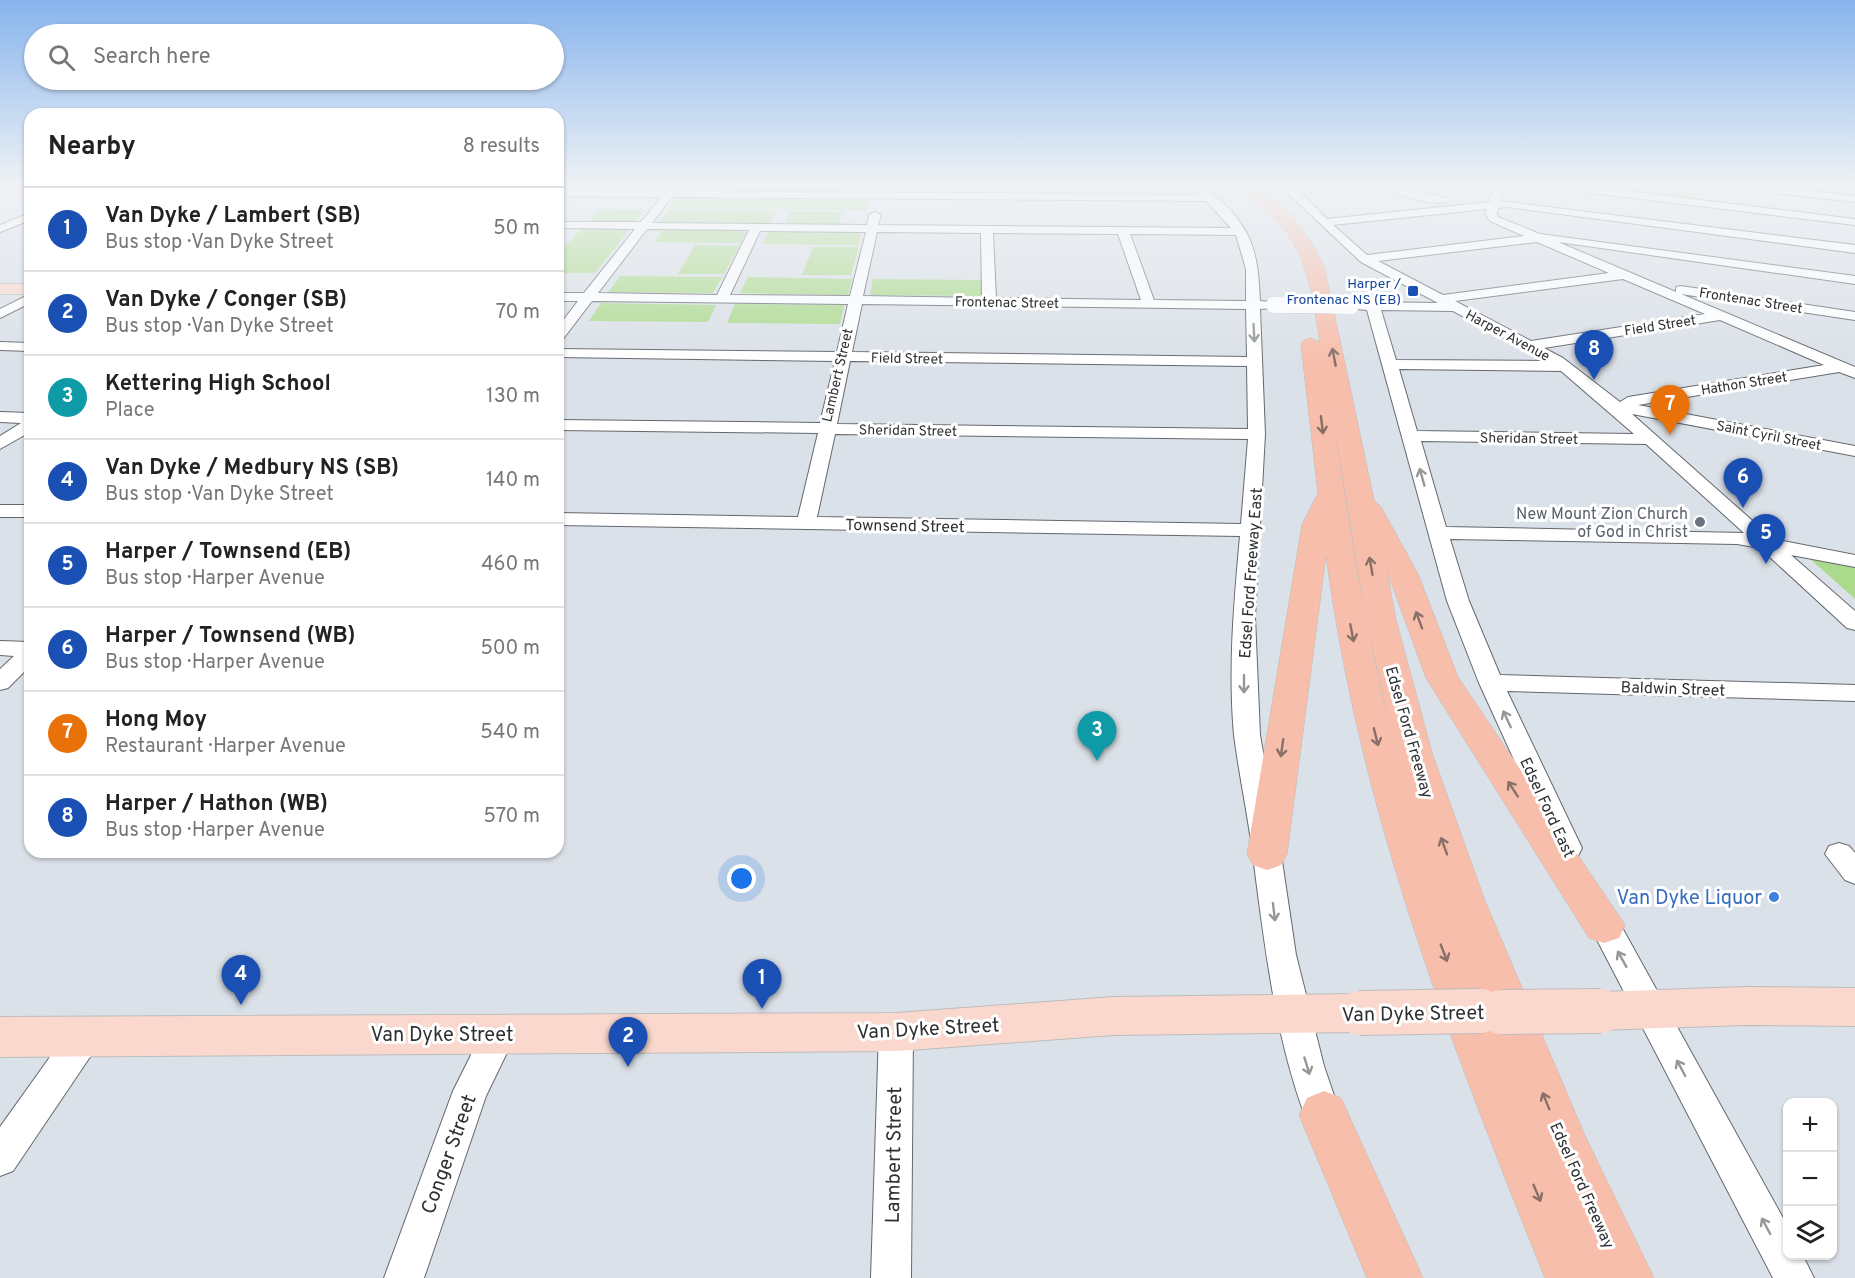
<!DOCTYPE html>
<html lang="en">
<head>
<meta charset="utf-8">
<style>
	:root { --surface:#fff; --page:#f2f2f2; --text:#222; --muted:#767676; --line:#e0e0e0; --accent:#837213 }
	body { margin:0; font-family:Overpass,sans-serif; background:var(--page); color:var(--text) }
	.controls { position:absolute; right:18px; bottom:18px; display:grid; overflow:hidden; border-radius:12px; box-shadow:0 2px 4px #0004 }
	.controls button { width:54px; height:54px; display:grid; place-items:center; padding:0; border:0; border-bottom:2px solid var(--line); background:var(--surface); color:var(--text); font:30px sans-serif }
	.you { position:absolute; left:742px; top:879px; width:21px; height:21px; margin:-15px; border:4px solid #fff; border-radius:50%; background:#1a73e8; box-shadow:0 0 0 9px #1a73e833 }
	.badge { display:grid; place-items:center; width:39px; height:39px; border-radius:50%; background:var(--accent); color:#fff; font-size:20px; font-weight:700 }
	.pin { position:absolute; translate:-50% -50px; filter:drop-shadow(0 2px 3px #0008) }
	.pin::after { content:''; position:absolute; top:32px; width:21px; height:18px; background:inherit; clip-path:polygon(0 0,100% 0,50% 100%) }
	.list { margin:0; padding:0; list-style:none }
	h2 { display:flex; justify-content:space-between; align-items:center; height:78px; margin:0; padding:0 24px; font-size:26px }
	h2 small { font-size:20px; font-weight:400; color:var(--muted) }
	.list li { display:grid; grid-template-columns:39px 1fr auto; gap:18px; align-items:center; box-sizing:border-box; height:84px; padding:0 24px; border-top:2px solid var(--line) }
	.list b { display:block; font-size:22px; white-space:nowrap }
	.list p { margin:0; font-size:20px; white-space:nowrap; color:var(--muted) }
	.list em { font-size:20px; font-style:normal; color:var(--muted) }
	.icon { flex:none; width:33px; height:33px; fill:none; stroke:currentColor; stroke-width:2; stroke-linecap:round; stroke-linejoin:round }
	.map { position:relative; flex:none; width:1855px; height:1278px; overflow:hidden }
	.search { position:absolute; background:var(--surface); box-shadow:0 2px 4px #0004; left:24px; top:24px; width:540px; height:66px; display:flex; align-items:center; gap:15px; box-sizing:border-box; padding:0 21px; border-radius:33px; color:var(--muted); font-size:22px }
	.panel { position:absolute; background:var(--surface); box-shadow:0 2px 4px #0004; left:24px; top:108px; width:540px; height:750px; border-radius:18px }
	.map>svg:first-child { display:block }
	.green { fill:#acda8d }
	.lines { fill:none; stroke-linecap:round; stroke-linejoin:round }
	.minor-casing { stroke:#63686e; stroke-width:2 }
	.major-casing { stroke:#bcbdbd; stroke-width:2 }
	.highway-casing { stroke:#bcbdbd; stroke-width:1 }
	.minor { fill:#fff; fill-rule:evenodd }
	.major { fill:#fad8cd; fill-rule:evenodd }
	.highway { fill:#f7beab; fill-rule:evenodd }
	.minor-bridge-casing { stroke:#63686e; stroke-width:16; stroke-linecap:butt }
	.major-bridge-casing { stroke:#bcbdbd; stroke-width:46; stroke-linecap:butt }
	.minor-bridge { stroke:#fff; stroke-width:16 }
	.major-bridge { stroke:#fad8cd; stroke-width:44 }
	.oneway { stroke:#969898 }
	.oneway2 { stroke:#887068 }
	.transit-dot { fill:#1a4fb4; stroke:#fff; stroke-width:2 }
	.worship-dot { fill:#6b7280; stroke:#fff; stroke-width:2 }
	.shop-dot { fill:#3f7fe0; stroke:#fff; stroke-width:2 }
	.labels { text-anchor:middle; stroke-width:6; stroke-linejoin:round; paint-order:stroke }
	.far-transit-label { font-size:14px; fill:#164399; stroke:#fff; text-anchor:end }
	.far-street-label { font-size:14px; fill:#2e3032; stroke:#fff }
	.worship-label { font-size:16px; fill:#5b616d; stroke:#fff; text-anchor:end }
	.street-label { font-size:16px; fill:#2e3032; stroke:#fff }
	.near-shop-label { font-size:20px; fill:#366cbe; stroke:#fff; text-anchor:end }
	.near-street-label { font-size:20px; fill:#2e3032; stroke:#fff }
</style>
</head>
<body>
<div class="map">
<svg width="1855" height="1278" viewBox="0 0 1855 1278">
	<rect width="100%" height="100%" fill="#dbe1e8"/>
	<g class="green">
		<path d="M568,184H670L664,191L562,190Z"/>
		<path d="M1448,184H1487L1484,196L1445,191Z"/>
		<path d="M1560,184H1624L1698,193L1700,201Z"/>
		<path d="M677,197L869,198L866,210L668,208Z"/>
		<path d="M600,209L645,210L635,222H589Z"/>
		<path d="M668,210L776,211L770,224L658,223Z"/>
		<path d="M790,211L843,212L839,224L785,223Z"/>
		<path d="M581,229H630L595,273H558V254Z"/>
		<path d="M664,229L747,230L740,243L654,242Z"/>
		<path d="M769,230L861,231L858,245L762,244Z"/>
		<path d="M695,245L739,246L724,274H678Z"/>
		<path d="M813,247H859L851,275H802Z"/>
		<path d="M620,276L722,277L713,293L608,292Z"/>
		<path d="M748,277L852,279L848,295L740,293Z"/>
		<path d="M873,279L981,280L982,296L870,295Z"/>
		<path d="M601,303L716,305L708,322L589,321Z"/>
		<path d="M735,304L844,305L840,324L727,323Z"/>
		<path d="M1809,558L1855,567V599Z"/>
	</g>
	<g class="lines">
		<defs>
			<g id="minor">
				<path d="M0,184L30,185V191L0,190Z"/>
				<path d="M671,184H680L677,191L1198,195L1186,184C1211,184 1241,218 1250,240C1258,260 1259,280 1260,301L1272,302L1274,305L1272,308L1260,309L1265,434L1255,617L1260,735L1281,854L1296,955L1324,1066L1343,1122L1338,1134L1325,1140L1312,1134C1276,1047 1265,949 1253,856C1248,815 1239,775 1234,735C1228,669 1234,602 1240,536L558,525V513L798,517L818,433L558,430V420L820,423L835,361L558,357V349L837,352L848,304L592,301L563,339L558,340V327L578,301H558V293H584L635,229L558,228V222H641L661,197L558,196V190L666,191ZM672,197L1206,201L1231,228L878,225L881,215L875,212L869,215L867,225L652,223ZM647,229L749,230L717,295L598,293ZM760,231L866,232L850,296L730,295ZM877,232L981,233L982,298L863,296ZM993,233L1118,234L1141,300L996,298ZM1130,234L1236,235L1246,269V301L1154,300ZM862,304L1246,309L1247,357L852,352ZM850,361L1247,366L1248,429L837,424ZM835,434L1248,439L1241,524L817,517Z"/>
				<path d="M1278,184H1289L1294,188L1370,184L1365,187L1301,193L1327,219L1489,202L1495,184H1505L1500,201L1855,245V253L1507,207L1498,208L1497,213L1498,217L1540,234L1855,276V284L1558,242L1676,292V287L1681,286L1855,312V320L1681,294L1855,367V378L1839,372L1638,405L1855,446V456L1632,414L1773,539L1855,555V567L1791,555L1855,611V630L1847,628L1760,548L1737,544L1450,539L1469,601L1500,675L1855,685V701L1507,691L1582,848L1578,856L1568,859L1558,856L1479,683L1447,601L1367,310L1356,309L1354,306L1361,302L1438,303L1361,262ZM1487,209L1485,213L1490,221L1524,236L1367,255L1333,225ZM1537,242L1609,273L1443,295L1378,261ZM1623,279L1705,314L1531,341L1455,301ZM1381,310L1453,311L1547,361L1396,360ZM1720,320L1824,365L1628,397L1620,402L1563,358L1544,348ZM1399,369L1561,371L1634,434L1417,431ZM1421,441L1646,444L1744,533L1446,527Z"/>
				<path d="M1380,184C1387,184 1448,197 1451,200C1439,209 1391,194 1380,184Z"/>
				<path d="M1537,184H1568L1855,219V225L1542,187Z"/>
				<path d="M1717,184H1750L1855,196V202L1722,187Z"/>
				<path d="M30,213V220L0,232V225Z"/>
				<path d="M30,294V303L0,318V309Z"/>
				<path d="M0,342L30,343V351L0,350Z"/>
				<path d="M0,412L30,413V432L0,449V436L21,423L0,422Z"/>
				<rect x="0" y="505" width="30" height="12"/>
				<path d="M0,641L30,642V666L8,688L0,690V669L14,656L0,655Z"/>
				<path d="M1839,843L1849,846L1855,853V884L1845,880L1825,854L1829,846Z"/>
				<path d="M1598,901L1609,904L1788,1227V1256H1803L1814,1278H1773L1583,913L1587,904Z"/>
				<path d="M896,1017L908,1021L913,1032L911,1278H871L879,1032L884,1021Z"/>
				<path d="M499,1019L511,1023L516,1034L486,1096L424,1278H384L453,1091L487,1023Z"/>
				<path d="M84,1022L96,1026L101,1037L96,1048L13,1171L0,1176V1127L72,1026Z"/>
			</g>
			<g id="major">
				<rect x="0" y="284" width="30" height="10"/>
				<path d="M1745,987L1855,988V1026L1745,1025L1601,1030L1586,1024L1580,1011L1586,998L1601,992Z"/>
				<path d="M1359,994L1374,1000L1380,1013L1374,1026L1359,1032L1113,1035L896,1051L0,1057V1017L896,1013L1113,997Z"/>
			</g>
			<g id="highway">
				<path d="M1235,184C1241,184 1248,183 1253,185C1284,200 1309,236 1324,266L1374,500L1381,507L1418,574L1458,677L1625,925L1619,938L1604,943L1589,938L1426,678L1387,571L1396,620L1432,753L1485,901L1586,1138L1654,1278H1545C1449,1039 1360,813 1326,555L1287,854L1281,865L1267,870L1253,865L1247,854L1302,525L1318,493L1301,344L1304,340L1311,338L1320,342C1312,297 1309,255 1277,221C1264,208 1246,198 1235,184ZM1332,412L1366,620L1390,725C1363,622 1348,517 1332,412Z"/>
				<path d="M1324,1091L1341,1098L1423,1278H1367L1299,1115L1307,1098Z"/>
			</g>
		</defs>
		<use href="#minor" class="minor-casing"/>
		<use href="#major" class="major-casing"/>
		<use href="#highway" class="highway-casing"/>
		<use href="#minor" class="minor"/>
		<use href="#major" class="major"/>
		<use href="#highway" class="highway"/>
		<defs>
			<path id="minor-bridge" d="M1274,305L1351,306"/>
			<g id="major-bridge">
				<path d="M1501,1012L1601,1011"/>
				<path d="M1359,1013L1481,1011"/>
			</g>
		</defs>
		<use href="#minor-bridge" class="minor-bridge-casing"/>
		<use href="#major-bridge" class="major-bridge-casing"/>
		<use href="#minor-bridge" class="minor-bridge"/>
		<use href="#major-bridge" class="major-bridge"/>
	</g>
	<defs><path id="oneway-shaft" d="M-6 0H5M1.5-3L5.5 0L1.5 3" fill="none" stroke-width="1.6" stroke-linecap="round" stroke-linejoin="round" transform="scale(1.5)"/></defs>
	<g class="oneway">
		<use href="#oneway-shaft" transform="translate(1254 333) rotate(87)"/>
		<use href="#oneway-shaft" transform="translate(1422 477) rotate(-106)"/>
		<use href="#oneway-shaft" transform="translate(1244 684) rotate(90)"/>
		<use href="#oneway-shaft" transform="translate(1507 719) rotate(-115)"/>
		<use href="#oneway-shaft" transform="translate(1274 912) rotate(83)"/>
		<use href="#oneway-shaft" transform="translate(1622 959) rotate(-119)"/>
		<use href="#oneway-shaft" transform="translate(1307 1066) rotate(73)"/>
		<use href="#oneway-shaft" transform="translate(1681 1068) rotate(-118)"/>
		<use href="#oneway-shaft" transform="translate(1766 1226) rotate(-118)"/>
	</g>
	<g class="oneway2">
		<use href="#oneway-shaft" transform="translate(1334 357) rotate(-101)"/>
		<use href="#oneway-shaft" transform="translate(1322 425) rotate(83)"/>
		<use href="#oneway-shaft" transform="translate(1371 566) rotate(-100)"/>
		<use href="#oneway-shaft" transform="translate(1419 620) rotate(-110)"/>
		<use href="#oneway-shaft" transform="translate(1352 633) rotate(79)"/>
		<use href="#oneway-shaft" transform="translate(1376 737) rotate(76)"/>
		<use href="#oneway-shaft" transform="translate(1282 748) rotate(98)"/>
		<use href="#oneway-shaft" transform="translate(1513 789) rotate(-123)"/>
		<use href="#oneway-shaft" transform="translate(1444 846) rotate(-110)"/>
		<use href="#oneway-shaft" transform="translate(1444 953) rotate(69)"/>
		<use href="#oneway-shaft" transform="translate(1546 1101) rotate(-112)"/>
		<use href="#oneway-shaft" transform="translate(1537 1193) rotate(67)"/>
	</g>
	<linearGradient id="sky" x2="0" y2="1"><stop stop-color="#87b4ed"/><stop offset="0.51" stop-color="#eff2f5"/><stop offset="1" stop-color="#eff2f5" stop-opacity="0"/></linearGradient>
	<rect width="1855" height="363" fill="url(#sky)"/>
	<rect class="transit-dot" x="1407" y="285" width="12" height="12" rx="3"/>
	<circle class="worship-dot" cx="1700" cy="522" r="6"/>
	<circle class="shop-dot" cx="1774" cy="897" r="6"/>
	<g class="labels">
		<g class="far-transit-label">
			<text x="1401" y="288">Harper /<tspan x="1401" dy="16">Frontenac NS (EB)</tspan></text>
		</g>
		<g class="far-street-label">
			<text transform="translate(1751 300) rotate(9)" y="5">Frontenac Street</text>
			<text transform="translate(1007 302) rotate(1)" y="5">Frontenac Street</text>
			<text transform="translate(1660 325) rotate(-9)" y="5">Field Street</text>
			<text transform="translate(1508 335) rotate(28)" y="5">Harper Avenue</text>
			<text transform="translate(907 358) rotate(1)" y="5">Field Street</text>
			<text transform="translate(837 375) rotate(-77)" y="5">Lambert Street</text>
			<text transform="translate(1744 383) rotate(-9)" y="5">Hathon Street</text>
			<text transform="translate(908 430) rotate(1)" y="5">Sheridan Street</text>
			<text transform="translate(1769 435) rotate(11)" y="5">Saint Cyril Street</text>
			<text transform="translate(1529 438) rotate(1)" y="5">Sheridan Street</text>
		</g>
		<g class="worship-label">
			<text x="1688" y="519">New Mount Zion Church<tspan x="1688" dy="18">of God in Christ</tspan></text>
		</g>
		<g class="street-label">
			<text transform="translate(905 525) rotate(1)" y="6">Townsend Street</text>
			<text transform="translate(1250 573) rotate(-86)" y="6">Edsel Ford Freeway East</text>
			<text transform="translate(1673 688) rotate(2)" y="6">Baldwin Street</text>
			<text transform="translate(1410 732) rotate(74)" y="6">Edsel Ford Freeway</text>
			<text transform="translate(1548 807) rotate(65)" y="6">Edsel Ford East</text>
			<text transform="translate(1583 1185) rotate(66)" y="6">Edsel Ford Freeway</text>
		</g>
		<g class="near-shop-label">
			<text x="1762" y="904">Van Dyke Liquor</text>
		</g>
		<g class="near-street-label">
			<text transform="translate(1413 1013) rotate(-1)" y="7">Van Dyke Street</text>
			<text transform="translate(928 1028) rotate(-3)" y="7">Van Dyke Street</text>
			<text x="442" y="1041">Van Dyke Street</text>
			<text transform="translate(448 1154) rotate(-70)" y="7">Conger Street</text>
			<text transform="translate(893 1155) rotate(-89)" y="7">Lambert Street</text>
		</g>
	</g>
</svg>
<div class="controls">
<button>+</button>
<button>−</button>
<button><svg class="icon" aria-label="layers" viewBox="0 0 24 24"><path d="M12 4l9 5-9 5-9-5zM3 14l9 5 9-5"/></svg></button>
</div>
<div class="you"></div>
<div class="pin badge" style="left:762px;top:1009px;background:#1a4fb4">1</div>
<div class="pin badge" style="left:628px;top:1067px;background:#1a4fb4">2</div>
<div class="pin badge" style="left:1097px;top:761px;background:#0f9aa8">3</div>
<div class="pin badge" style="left:241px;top:1005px;background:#1a4fb4">4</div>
<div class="pin badge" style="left:1766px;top:564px;background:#1a4fb4">5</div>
<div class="pin badge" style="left:1743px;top:508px;background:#1a4fb4">6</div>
<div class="pin badge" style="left:1670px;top:435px;background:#e8710a">7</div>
<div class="pin badge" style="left:1594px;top:380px;background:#1a4fb4">8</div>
<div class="search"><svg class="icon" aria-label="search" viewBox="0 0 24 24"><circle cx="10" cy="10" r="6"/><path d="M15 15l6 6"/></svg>Search here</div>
<section class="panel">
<h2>Nearby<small>8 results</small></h2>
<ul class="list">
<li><span class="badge" style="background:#1a4fb4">1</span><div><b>Van Dyke / Lambert (SB)</b><p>Bus stop · Van Dyke Street</p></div><em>50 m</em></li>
<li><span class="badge" style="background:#1a4fb4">2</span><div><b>Van Dyke / Conger (SB)</b><p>Bus stop · Van Dyke Street</p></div><em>70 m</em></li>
<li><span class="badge" style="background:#0f9aa8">3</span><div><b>Kettering High School</b><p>Place</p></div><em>130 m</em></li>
<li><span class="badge" style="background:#1a4fb4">4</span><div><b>Van Dyke / Medbury NS (SB)</b><p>Bus stop · Van Dyke Street</p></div><em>140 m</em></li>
<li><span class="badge" style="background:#1a4fb4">5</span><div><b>Harper / Townsend (EB)</b><p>Bus stop · Harper Avenue</p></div><em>460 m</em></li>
<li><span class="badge" style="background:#1a4fb4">6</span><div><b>Harper / Townsend (WB)</b><p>Bus stop · Harper Avenue</p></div><em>500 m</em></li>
<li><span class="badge" style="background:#e8710a">7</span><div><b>Hong Moy</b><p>Restaurant · Harper Avenue</p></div><em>540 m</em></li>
<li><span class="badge" style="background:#1a4fb4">8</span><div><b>Harper / Hathon (WB)</b><p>Bus stop · Harper Avenue</p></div><em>570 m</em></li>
</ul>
</section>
</div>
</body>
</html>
